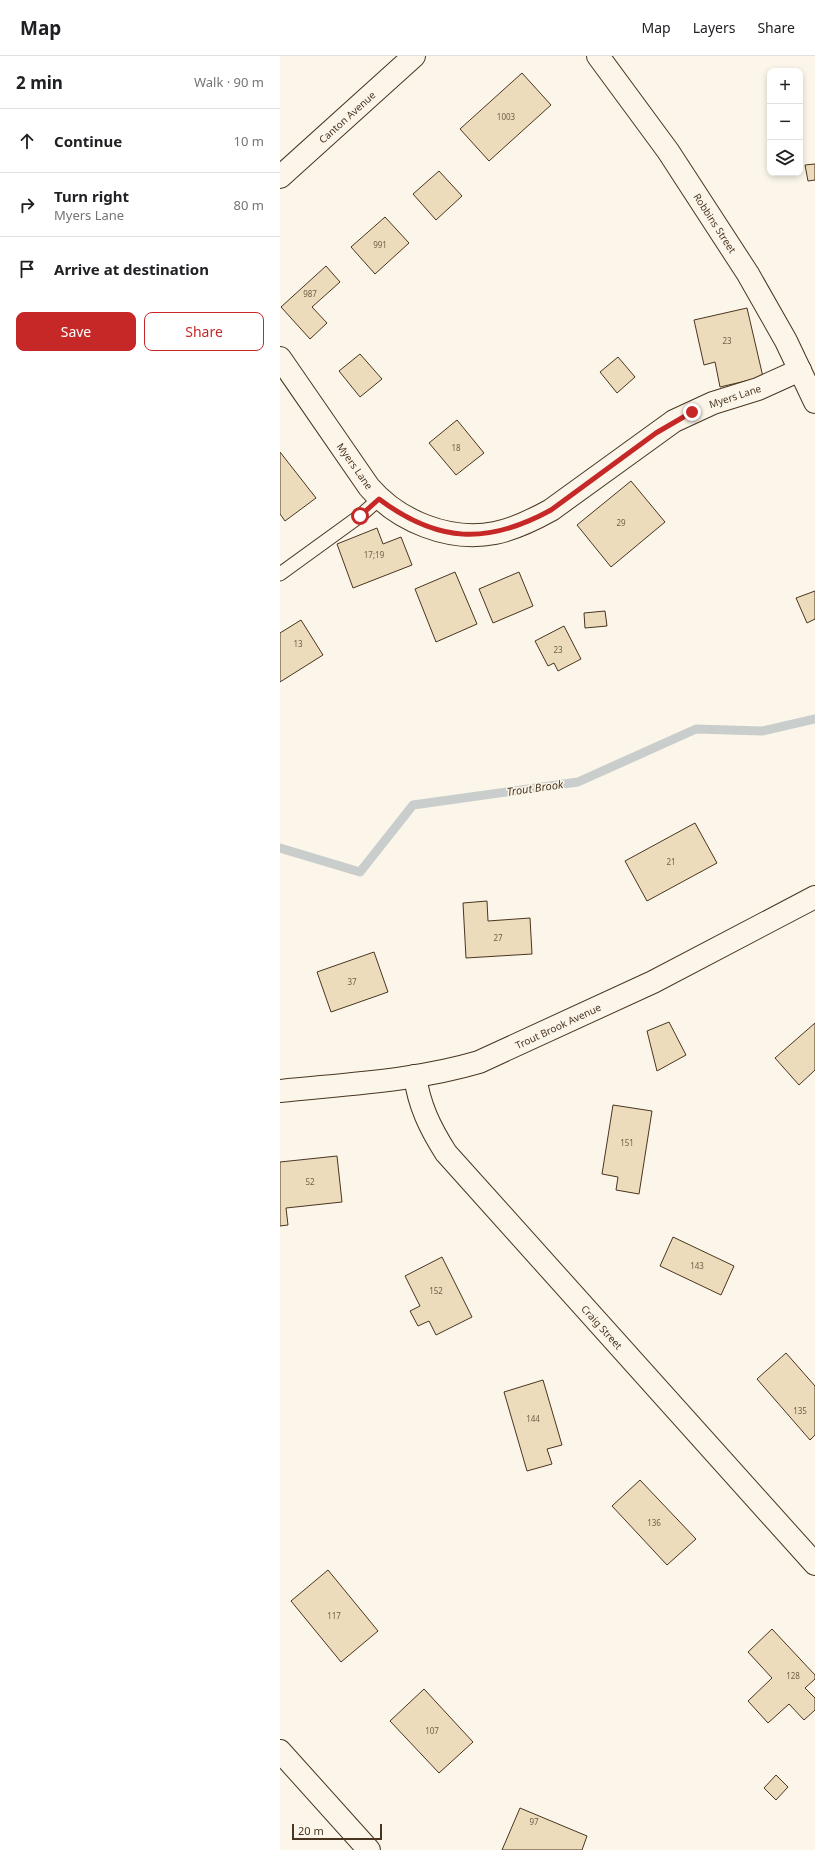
<!DOCTYPE html>
<html lang="en">
<head>
<meta charset="utf-8">
<style>
	:root { --surface:#fff; --page:#f2f2f2; --text:#202124; --muted:#757577; --line:#e0e0e0; --accent:#c62828 }
	body { margin:0; font-family:"Noto Sans",sans-serif; background:var(--page); color:var(--text) }
	.controls { position:absolute; right:12px; top:12px; display:grid; overflow:hidden; border-radius:8px; box-shadow:0 2px 6px #0003 }
	.controls button { width:36px; height:36px; display:grid; place-items:center; padding:0; border:0; border-bottom:1px solid var(--line); background:var(--surface); color:var(--text); font:20px sans-serif }
	.scale { position:absolute; left:12px; bottom:10px; width:90px; box-sizing:border-box; padding-left:4px; border:2px solid #4a3520; border-top:0; font-size:11px; line-height:14px; white-space:nowrap; color:#4a3520; -webkit-text-stroke:3px #fbf6e9; paint-order:stroke }
	.stop { position:absolute; width:12px; height:12px; margin:-9px; border:3px solid #c62828; border-radius:50%; background:#fff }
	.stop.end { background:#c62828; border-color:#fff; box-shadow:0 1px 4px #0008 }
	.list { margin:0; padding:0; list-style:none }
	h2 { display:flex; justify-content:space-between; align-items:center; height:52px; margin:0; padding:0 16px; font-size:17px }
	h2 small { font-size:13px; font-weight:400; color:var(--muted) }
	.list li { display:grid; grid-template-columns:26px 1fr auto; gap:12px; align-items:center; box-sizing:border-box; height:64px; padding:0 16px; border-top:1px solid var(--line) }
	.list b { display:block; font-size:15px; white-space:nowrap }
	.list p { margin:0; font-size:13px; white-space:nowrap; color:var(--muted) }
	.list em { font-size:13px; font-style:normal; color:var(--muted) }
	.actions { display:flex; gap:8px; padding:12px 16px }
	.actions a { flex:1; padding:9px 0; border:1px solid var(--accent); border-radius:8px; text-align:center; font-size:14px; color:var(--accent) }
	.actions .main { background:var(--accent); color:#fff }
	.icon { flex:none; width:22px; height:22px; fill:none; stroke:currentColor; stroke-width:2; stroke-linecap:round; stroke-linejoin:round }
	.map { position:relative; flex:none; width:535px; height:1794px; overflow:hidden }
	header { display:flex; align-items:center; gap:24px; box-sizing:border-box; height:56px; padding:0 20px; background:var(--surface); border-bottom:1px solid var(--line) }
	header strong { font-size:19px }
	nav { display:flex; gap:22px; margin-inline-start:auto; font-size:14px }
	main { display:flex }
	aside { flex:1; background:var(--surface) }
	.map>svg:first-child { display:block }
	.lines { fill:none; stroke-linecap:round; stroke-linejoin:round }
	.stream { stroke:#c9cecd; stroke-width:9 }
	.building { fill:#ecdcbc; stroke:#4a3520 }
	.lane-casing { stroke:#4a3520; stroke-width:15 }
	.street-casing { stroke:#4a3520; stroke-width:24 }
	.secondary-casing { stroke:#4a3520; stroke-width:24 }
	.lane { stroke:#fbf6e9; stroke-width:13 }
	.street { stroke:#fbf6e9; stroke-width:22 }
	.secondary { stroke:#fbf6e9; stroke-width:22 }
	.route { stroke:#c62828; stroke-width:5 }
	.labels { text-anchor:middle; stroke-width:3; stroke-linejoin:round; paint-order:stroke }
	.number-label { font-size:8px; fill:#725f47 }
	.street-label { font-size:10px; fill:#4a3520; stroke:#fbf6e9 }
	.water-label { font-size:11px; font-style:italic; fill:#4a3520; stroke:#fbf6e9 }
</style>
</head>
<body>
<header>
<strong>Map</strong>
<nav><a>Map</a><a>Layers</a><a>Share</a></nav>
</header>
<main>
<aside>
<h2>2 min<small>Walk · 90 m</small></h2>
<ul class="list">
<li><svg class="icon" aria-label="ahead" viewBox="0 0 24 24"><path d="M12 20V5M6 11l6-6 6 6"/></svg><div><b>Continue</b></div><em>10 m</em></li>
<li><svg class="icon" aria-label="right" viewBox="0 0 24 24"><path d="M7 20v-9h11M14 6l5 5-5 5"/></svg><div><b>Turn right</b><p>Myers Lane</p></div><em>80 m</em></li>
<li><svg class="icon" aria-label="arrive" viewBox="0 0 24 24"><path d="M6 21V4h12l-3 4 3 4H6"/></svg><div><b>Arrive at destination</b></div></li>
</ul>
<div class="actions"><a class="main">Save</a><a>Share</a></div>
</aside>
<div class="map">
<svg width="535" height="1794" viewBox="0 0 535 1794">
	<rect width="100%" height="100%" fill="#fbf6e9"/>
	<g class="lines">
		<path class="stream" d="M0,792L80,816L133,749L298,726L416,673L482,675L535,663"/>
	</g>
	<g class="building">
		<path d="M242,17L271,49L209,105L180,73Z"/>
		<path d="M535,108V124L528,125L525,109Z"/>
		<path d="M159,115L182,140L156,164L133,138Z"/>
		<path d="M105,161L129,187L95,218L71,191Z"/>
		<path d="M46,210L60,226L32,251L47,267L30,283L1,251Z"/>
		<path d="M467,252L483,321L440,331L435,306L424,309L414,264Z"/>
		<path d="M80,298L102,323L80,341L59,315Z"/>
		<path d="M338,301L355,321L337,337L320,316Z"/>
		<path d="M177,364L204,397L176,419L149,387Z"/>
		<path d="M0,396L36,442L5,465L0,458Z"/>
		<path d="M351,425L385,466L331,511L297,469Z"/>
		<path d="M97,472L103,488L121,481L132,509L73,532L57,488Z"/>
		<path d="M175,516L197,568L156,586L135,533Z"/>
		<path d="M239,516L253,550L213,567L199,533Z"/>
		<path d="M535,535V563L527,567L516,542Z"/>
		<path d="M325,555L327,570L305,572L304,557Z"/>
		<path d="M21,564L43,599L0,626V577Z"/>
		<path d="M284,570L301,603L278,615L274,607L268,610L255,585Z"/>
		<path d="M415,767L437,807L367,845L345,805Z"/>
		<path d="M207,845L208,865L250,862L252,898L186,902L183,847Z"/>
		<path d="M94,896L108,936L51,956L37,916Z"/>
		<path d="M389,966L406,999L377,1015L367,975Z"/>
		<path d="M535,967V1014L519,1029L495,1002Z"/>
		<path d="M333,1049L372,1055L359,1138L336,1134L338,1121L322,1118Z"/>
		<path d="M57,1100L62,1146L6,1152L8,1169L0,1170V1106Z"/>
		<path d="M393,1181L454,1210L441,1239L380,1210Z"/>
		<path d="M162,1201L192,1261L156,1279L149,1265L138,1270L130,1255L140,1250L125,1220Z"/>
		<path d="M506,1297L535,1330V1379L530,1384L477,1323Z"/>
		<path d="M263,1324L282,1389L267,1393L272,1408L247,1415L224,1336Z"/>
		<path d="M360,1424L416,1483L387,1509L332,1450Z"/>
		<path d="M48,1514L98,1575L61,1606L11,1545Z"/>
		<path d="M492,1573L535,1619V1623L525,1632L535,1642V1654L524,1664L509,1648L488,1667L468,1645L492,1622L468,1596Z"/>
		<path d="M144,1633L193,1686L159,1717L110,1665Z"/>
		<path d="M496,1719L508,1731L496,1744L484,1732Z"/>
		<path d="M240,1752L307,1780L302,1794H222Z"/>
	</g>
	<g class="lines">
		<defs>
			<path id="lane" d="M0,518L80,460L99,443"/>
			<g id="street">
				<path d="M318,0L388,95L468,218L506,285L535,346"/>
				<path d="M0,302L89,431C118,465 169,486 215,477C235,473 253,464 271,454L394,365L433,347L478,333L520,314"/>
				<path d="M135,1020C139,1049 150,1072 166,1097L535,1508"/>
				<path d="M0,1035C66,1028 135,1025 199,1006L373,926L535,841"/>
				<path d="M0,1695L89,1794"/>
			</g>
			<path id="secondary" d="M0,121L134,0"/>
		</defs>
		<use href="#lane" class="lane-casing"/>
		<use href="#street" class="street-casing"/>
		<use href="#secondary" class="secondary-casing"/>
		<use href="#lane" class="lane"/>
		<use href="#street" class="street"/>
		<use href="#secondary" class="secondary"/>
	</g>
	<g class="lines">
		<path class="route" d="M80,460L99,443C158,487 207,489 271,454L376,377L412,356"/>
	</g>
	<g class="labels">
		<g class="number-label">
			<text x="226" y="64">1003</text>
			<text x="100" y="192">991</text>
			<text x="30" y="241">987</text>
			<text x="447" y="288">23</text>
			<text x="176" y="395">18</text>
			<text x="341" y="470">29</text>
			<text x="94" y="502">17;19</text>
			<text x="18" y="591">13</text>
			<text x="278" y="597">23</text>
			<text x="391" y="809">21</text>
			<text x="218" y="885">27</text>
			<text x="72" y="929">37</text>
			<text x="347" y="1090">151</text>
			<text x="30" y="1129">52</text>
			<text x="417" y="1213">143</text>
			<text x="156" y="1238">152</text>
			<text x="520" y="1358">135</text>
			<text x="253" y="1366">144</text>
			<text x="374" y="1470">136</text>
			<text x="54" y="1563">117</text>
			<text x="513" y="1623">128</text>
			<text x="152" y="1678">107</text>
			<text x="254" y="1769">97</text>
		</g>
		<g class="street-label">
			<text transform="translate(67 61) rotate(-42)" y="4">Canton Avenue</text>
			<text transform="translate(435 167) rotate(57)" y="4">Robbins Street</text>
			<text transform="translate(455 340) rotate(-18)" y="4">Myers Lane</text>
			<text transform="translate(75 410) rotate(55)" y="4">Myers Lane</text>
			<text transform="translate(278 970) rotate(-25)" y="4">Trout Brook Avenue</text>
			<text transform="translate(322 1271) rotate(48)" y="4">Craig Street</text>
		</g>
		<g class="water-label">
			<text transform="translate(255 732) rotate(-8)" y="4">Trout Brook</text>
		</g>
	</g>
</svg>
<div class="controls">
<button>+</button>
<button>−</button>
<button><svg class="icon" aria-label="layers" viewBox="0 0 24 24"><path d="M12 4l9 5-9 5-9-5zM3 14l9 5 9-5"/></svg></button>
</div>
<div class="scale">20 m</div>
<div class="stop" style="left:80px;top:460px"></div>
<div class="stop end" style="left:412px;top:356px"></div>
</div>
</main>
</body>
</html>
